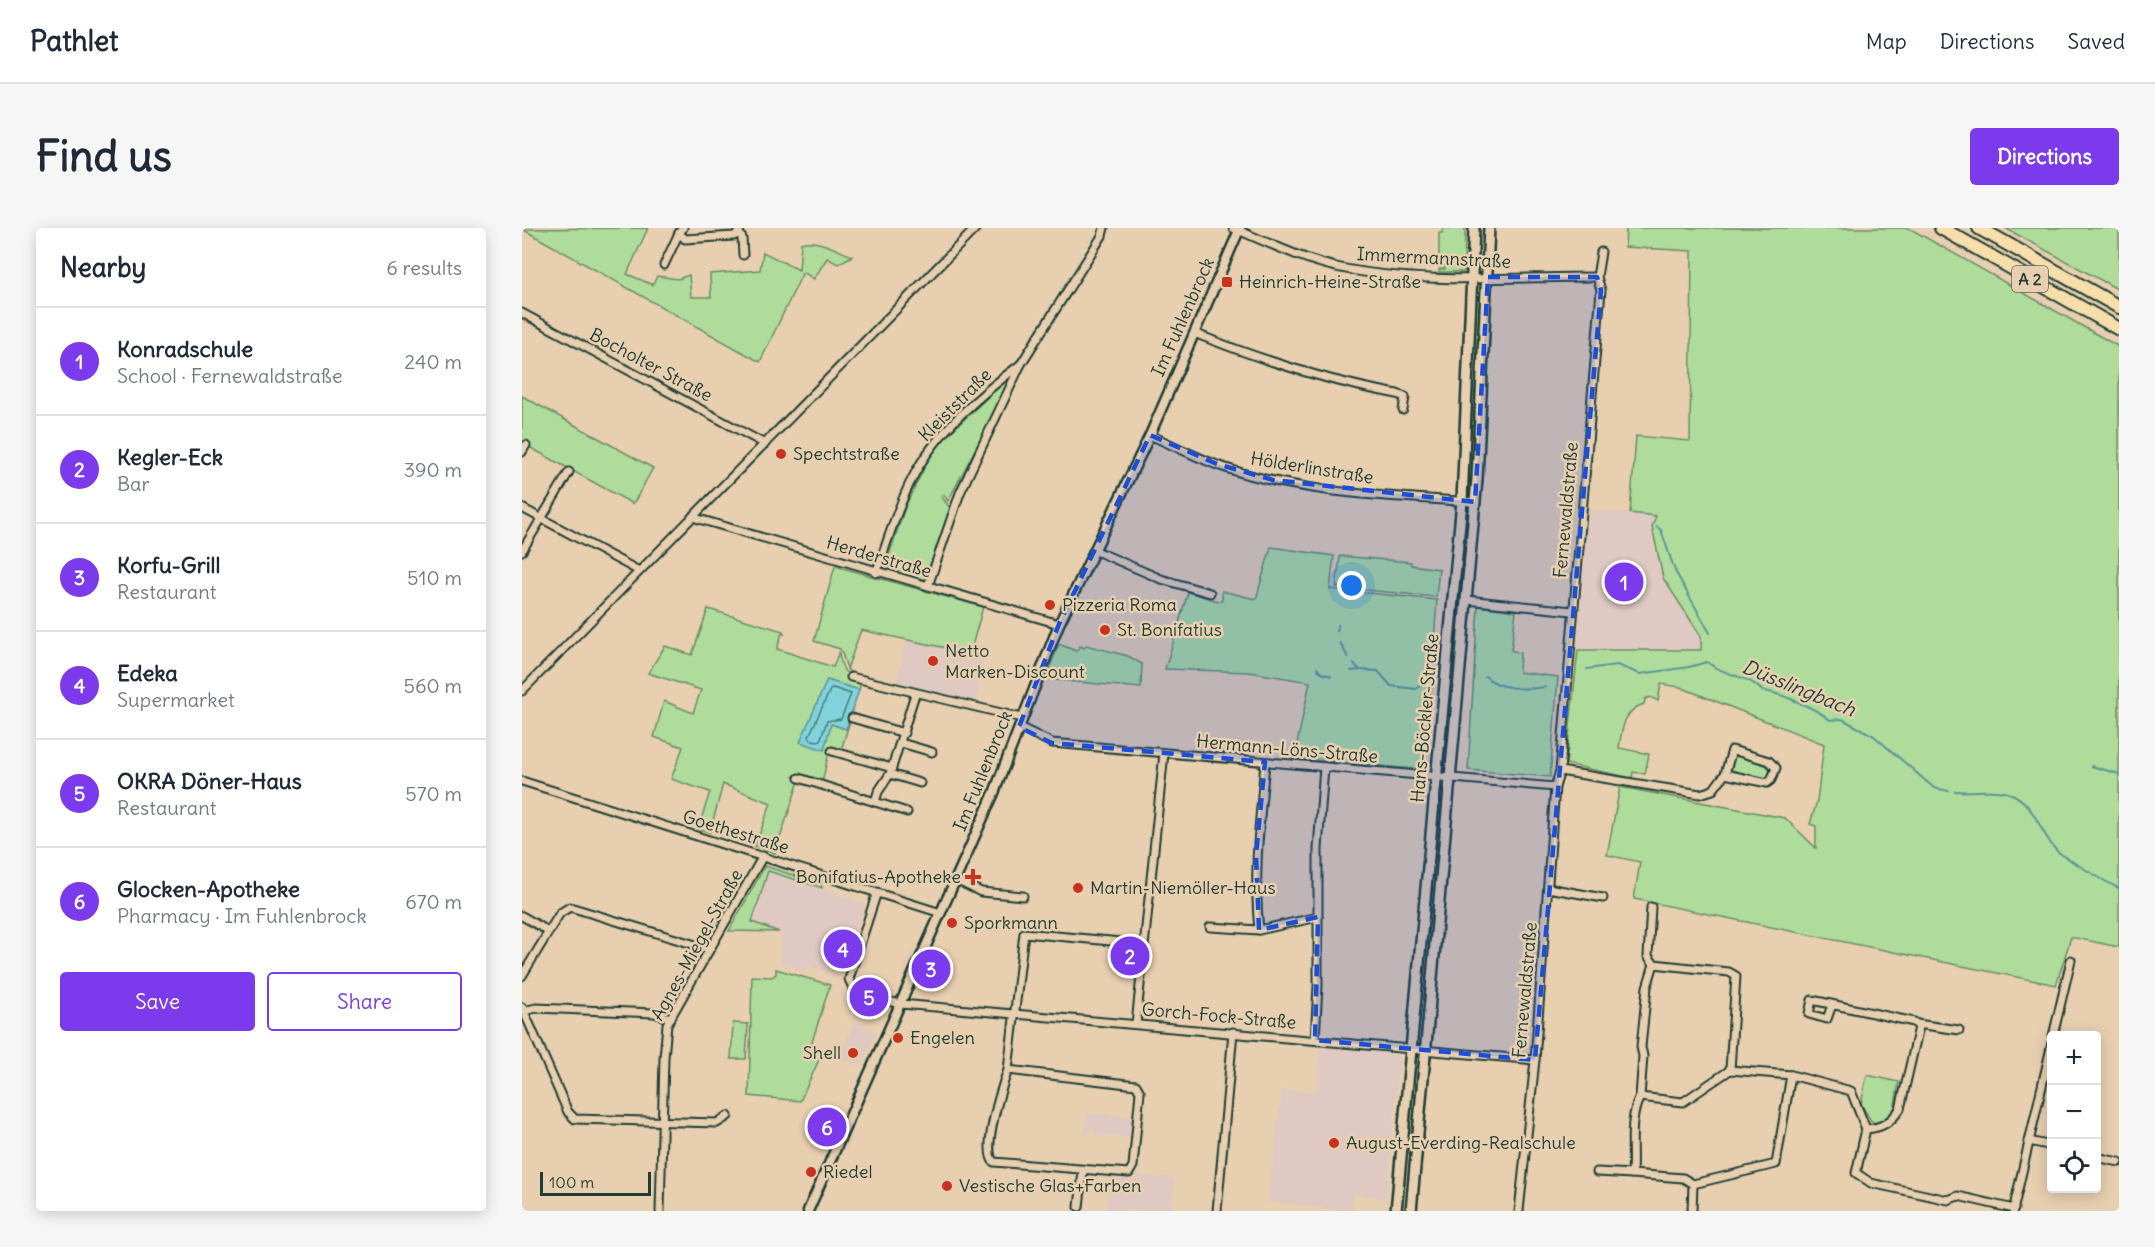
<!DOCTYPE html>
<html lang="en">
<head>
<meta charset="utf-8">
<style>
	:root { --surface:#fff; --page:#f6f6f7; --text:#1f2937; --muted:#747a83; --line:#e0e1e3; --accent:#7c3aed }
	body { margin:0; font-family:Delius,sans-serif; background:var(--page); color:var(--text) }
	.controls { position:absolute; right:18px; bottom:18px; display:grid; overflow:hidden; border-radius:6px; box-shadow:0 3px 15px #0003 }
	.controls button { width:54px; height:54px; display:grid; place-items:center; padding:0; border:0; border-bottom:2px solid var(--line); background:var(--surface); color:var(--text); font:30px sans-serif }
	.scale { position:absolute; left:18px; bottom:15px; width:111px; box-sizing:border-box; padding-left:6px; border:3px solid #1f3d34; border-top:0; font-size:16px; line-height:21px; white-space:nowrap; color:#1f3d34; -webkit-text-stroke:4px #e8cfb0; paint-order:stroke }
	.you { position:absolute; left:830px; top:358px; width:21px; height:21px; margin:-15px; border:4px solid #fff; border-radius:50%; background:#1a73e8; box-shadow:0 0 0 9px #1a73e833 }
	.badge { display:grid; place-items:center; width:39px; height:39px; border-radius:50%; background:var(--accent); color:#fff; font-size:20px; font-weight:700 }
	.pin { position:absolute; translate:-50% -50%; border:3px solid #fff; box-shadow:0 2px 6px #0006 }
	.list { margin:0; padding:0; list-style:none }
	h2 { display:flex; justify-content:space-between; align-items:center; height:78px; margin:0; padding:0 24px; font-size:26px }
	h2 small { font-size:20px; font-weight:400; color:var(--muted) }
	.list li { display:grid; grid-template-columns:39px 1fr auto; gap:18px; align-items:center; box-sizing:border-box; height:108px; padding:0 24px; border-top:2px solid var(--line) }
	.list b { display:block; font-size:22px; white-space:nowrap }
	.list p { margin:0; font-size:20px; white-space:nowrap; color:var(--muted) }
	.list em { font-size:20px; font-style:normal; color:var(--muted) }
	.actions { display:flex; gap:12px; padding:18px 24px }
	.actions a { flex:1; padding:14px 0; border:2px solid var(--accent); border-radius:6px; text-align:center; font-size:21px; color:var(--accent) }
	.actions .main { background:var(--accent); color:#fff }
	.icon { flex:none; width:33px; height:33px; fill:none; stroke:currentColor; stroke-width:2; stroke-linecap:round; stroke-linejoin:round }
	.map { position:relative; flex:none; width:1597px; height:983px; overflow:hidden; border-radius:6px }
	header { display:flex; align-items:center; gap:36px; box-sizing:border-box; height:84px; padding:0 30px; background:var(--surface); border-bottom:2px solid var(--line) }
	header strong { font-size:28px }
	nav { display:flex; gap:33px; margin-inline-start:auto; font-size:21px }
	.intro { display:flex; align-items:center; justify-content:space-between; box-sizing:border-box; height:144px; padding:0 36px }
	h1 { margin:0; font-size:42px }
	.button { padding:15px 27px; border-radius:6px; background:var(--accent); color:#fff; font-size:21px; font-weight:700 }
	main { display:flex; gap:36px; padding:0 36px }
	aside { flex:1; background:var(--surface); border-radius:6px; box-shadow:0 3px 15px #0003 }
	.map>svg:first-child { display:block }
	.built { fill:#dfc9c2 }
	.green { fill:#afdc9a; stroke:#678c67; stroke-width:1.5 }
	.water { fill:#82d2dc; stroke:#5a9699; stroke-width:1.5 }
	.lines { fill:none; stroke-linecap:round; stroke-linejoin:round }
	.shore { stroke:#477977; stroke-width:1.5 }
	.stream { stroke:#5a9699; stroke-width:2 }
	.minor-casing { stroke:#1f3d34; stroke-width:11 }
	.tertiary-casing { stroke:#1f3d34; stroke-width:13 }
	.secondary-casing { stroke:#1f3d34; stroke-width:14 }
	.motorway-casing { stroke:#1f3d34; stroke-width:16 }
	.minor { stroke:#e8cfb0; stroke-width:7 }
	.tertiary { stroke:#e8cfb0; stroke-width:8 }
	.secondary { stroke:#e8cfb0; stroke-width:9 }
	.motorway { stroke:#f8deab; stroke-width:12 }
	.marked { fill:#1d4ed8; fill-opacity:0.2; stroke:#1d4ed8; stroke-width:4.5; stroke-dasharray:12 8; stroke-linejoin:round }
	.poi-dot { fill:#c8321e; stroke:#e8cfb0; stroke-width:2 }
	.labels { text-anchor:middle; stroke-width:5; stroke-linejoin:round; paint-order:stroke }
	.shield { fill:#e8cfb0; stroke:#5b6959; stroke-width:1.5 }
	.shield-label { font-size:16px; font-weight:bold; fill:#1f3d34 }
	.street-label { font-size:18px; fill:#1f3d34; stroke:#e8cfb0 }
	.poi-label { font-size:18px; fill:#1f3d34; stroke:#e8cfb0; text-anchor:start }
	.water-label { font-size:20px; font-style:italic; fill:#24443c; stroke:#e8cfb0 }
</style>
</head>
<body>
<header>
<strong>Pathlet</strong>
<nav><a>Map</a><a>Directions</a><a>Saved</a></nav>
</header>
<div class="intro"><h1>Find us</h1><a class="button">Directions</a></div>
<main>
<aside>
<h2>Nearby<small>6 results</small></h2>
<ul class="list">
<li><span class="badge">1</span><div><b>Konradschule</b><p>School · Fernewaldstraße</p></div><em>240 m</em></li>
<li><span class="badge">2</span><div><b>Kegler-Eck</b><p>Bar</p></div><em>390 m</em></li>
<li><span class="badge">3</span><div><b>Korfu-Grill</b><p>Restaurant</p></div><em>510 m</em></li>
<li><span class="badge">4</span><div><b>Edeka</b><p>Supermarket</p></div><em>560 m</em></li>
<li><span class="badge">5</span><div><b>OKRA Döner-Haus</b><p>Restaurant</p></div><em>570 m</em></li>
<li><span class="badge">6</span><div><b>Glocken-Apotheke</b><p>Pharmacy · Im Fuhlenbrock</p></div><em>670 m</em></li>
</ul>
<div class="actions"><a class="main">Save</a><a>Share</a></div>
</aside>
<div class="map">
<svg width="1597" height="983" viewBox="0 0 1597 983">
	<rect width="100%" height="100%" fill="#e8cfb0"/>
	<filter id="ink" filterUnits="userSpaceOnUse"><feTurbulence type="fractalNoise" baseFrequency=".0167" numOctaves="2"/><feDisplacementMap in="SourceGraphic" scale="12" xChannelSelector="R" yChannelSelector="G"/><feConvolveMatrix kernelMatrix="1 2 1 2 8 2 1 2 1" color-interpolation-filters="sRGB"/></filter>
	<g filter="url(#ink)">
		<g class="built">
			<path d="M1067,281L1134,288L1141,350L1180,408L1179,422L1054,421Z"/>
			<path d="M385,411L448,424L449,420L464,423L454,475L374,458Z"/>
			<path d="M246,643L343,676L320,749L287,737L282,743L260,736L258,732V704L230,694Z"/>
			<path d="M332,794L354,805L338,838L317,829Z"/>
			<path d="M798,818L872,824L877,832L865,971L832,966L830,983L746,974L760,861L794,864Z"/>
			<path d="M564,884L611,889L609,910L573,908L574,902L567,901L566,908L563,907Z"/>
			<path d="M614,947L652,950L650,983L584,982L587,949L614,952Z"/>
		</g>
		<g class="green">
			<path d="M126,0L105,46L131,57L135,48L156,51L167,47L169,69H189L188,46L238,42L241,24L277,42L279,15C294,10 315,22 330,28L316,36L305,30L292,51L281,44L238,134L0,1Z"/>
			<path d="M921,0H943L942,44H917V41H923V36H917V5H920Z"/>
			<path d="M1104,0H1387L1597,119V719L1549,709L1534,757L1112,671L1118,634L1085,627L1098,559L1263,590L1294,620V598L1288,596L1295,573L1302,516L1158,459L1139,456L1136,473L1128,469L1123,471L1122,476C1101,482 1100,502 1097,520L1127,526L1123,546L1111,544L1110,550L1044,536L1056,422H1179V408L1141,350L1130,298L1134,288L1108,285L1114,208L1168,213L1170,23L1103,19Z"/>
			<path d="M1483,0H1597V62Z"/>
			<path d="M957,53L961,54L952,264L943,263L954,57Z"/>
			<path d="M485,151L489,153L426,273L422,267L419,268L428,280L403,353L362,342L384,277L412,220Z"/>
			<path d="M0,168L131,240L111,276L0,215Z"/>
			<path d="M944,277L949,278L941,385L932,384Z"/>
			<path d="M749,319L812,328L808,361L915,372L903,542L772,530L788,454L727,444L643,441L666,364L696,373L700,372V363L734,371Z"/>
			<path d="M818,328L889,334V337L917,341L914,369L814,359Z"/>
			<path d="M313,338L461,379L448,425L339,402L325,441L327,444L341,448L340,452C319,442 327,438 318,421L292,413Z"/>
			<path d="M956,378L994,383L989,422L998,425L997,444L1036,449L1028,549L946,542Z"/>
			<path d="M186,381L261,403L262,406L260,405L255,421L311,439L317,424C319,442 323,447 339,454L337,462L305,452L309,496L324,501L328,493L319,522L308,519L300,555L276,546L271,549L277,553L253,625L233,618L249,575L201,556L188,604L176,601L188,564L149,551L161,519L132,509L142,473L171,485L179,462L126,445L143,418L170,427Z"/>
			<path d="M537,416L554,423L558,418L562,420L564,417L606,428L620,436L619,460L523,451Z"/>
			<path d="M1217,526L1246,535L1250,541L1247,550L1244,552L1207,544L1210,528Z"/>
			<path d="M243,638L299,656L300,660L246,643L230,694L257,704L207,703Z"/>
			<path d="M254,741L308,757L289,817L301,823L278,873L227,868L230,748L250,749L254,746Z"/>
			<path d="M211,795L226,796L224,831H209Z"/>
			<path d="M1345,847L1377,854L1372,882L1357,896L1349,893L1339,876Z"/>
		</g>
		<path class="water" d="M305,452L337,462L324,501L309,496L302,522L278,514Z"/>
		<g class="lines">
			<path class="shore" d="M311,460L329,466L319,491L305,493L298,513L289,512L287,508L308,462Z"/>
			<g class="stream">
				<path d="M1134,298L1139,302L1153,343L1188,405"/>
				<path d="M815,403L816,397"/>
				<path d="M818,415L826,429"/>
				<path d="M832,436L838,442L856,443L869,458L894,461L901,455L904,442"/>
				<path d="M795,440L799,445L809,448"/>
				<path d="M1065,441L1095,437L1118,446L1167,439L1185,434C1201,448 1228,447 1240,463C1254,463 1297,482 1308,492L1320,491L1352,508L1412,560L1427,563"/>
				<path d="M829,443L838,442"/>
				<path d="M963,448C978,462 1004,462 1023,459"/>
				<path d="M1569,538L1597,546"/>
				<path d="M1433,563C1451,565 1476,559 1492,567C1513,578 1519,606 1534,622C1538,627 1592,659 1597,660"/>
			</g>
			<defs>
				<g id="minor">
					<path d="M161,0L157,5L163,11L212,8L217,5L218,0"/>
					<path d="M711,0C745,14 779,31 814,39C896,57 991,49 1075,49"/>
					<path d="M217,5L220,10L221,27"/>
					<path d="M142,37L157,5"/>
					<path d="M0,85L243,216"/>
					<path d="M672,105C739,132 804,153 875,166L883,169L881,182"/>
					<path d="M628,207C650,217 672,228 695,237C776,266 868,268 953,274"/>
					<path d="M0,224L4,217"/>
					<path d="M0,280L117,343"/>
					<path d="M170,289L537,396"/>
					<path d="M0,323L47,244"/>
					<path d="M574,323L639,351L688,365"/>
					<path d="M354,345C366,313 375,279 391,249C414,204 459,166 499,136"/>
					<path d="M406,358L438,265L499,136L580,8L582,0"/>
					<path d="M945,372L1050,383"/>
					<path d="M329,449L500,490"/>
					<path d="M0,463L454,0"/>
					<path d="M330,490L382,505"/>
					<path d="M497,499L530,515L1033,559"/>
					<path d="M379,515L410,524"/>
					<path d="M310,523L370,540"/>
					<path d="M1038,543L1178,566L1191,562L1203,546L1245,555L1249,552L1254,540L1247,533L1210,522L1203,546"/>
					<path d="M368,546L398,555"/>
					<path d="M277,550L385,584"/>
					<path d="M0,553L419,685"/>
					<path d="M353,574L356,564L368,546L393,466"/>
					<path d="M434,652L459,664L501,668"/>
					<path d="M1026,660L1081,670"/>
					<path d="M355,664L327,751L331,760L361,772L379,776L1013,832"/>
					<path d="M1129,679L1126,728L1132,736"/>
					<path d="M0,688L26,703"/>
					<path d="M688,699L737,702L796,689"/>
					<path d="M737,702C731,645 738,591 743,535"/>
					<path d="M0,748L38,685L48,679L187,721"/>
					<path d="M1310,777L1305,791L1287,786L1290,772L1392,794L1397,799L1378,881C1369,894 1360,900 1344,901L1334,945L1349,955L1426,972L1436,968L1492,981"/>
					<path d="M0,779L46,884L53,891L195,895L206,888"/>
					<path d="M2,783L14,780L132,785L149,790"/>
					<path d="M614,796L642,525"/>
					<path d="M1395,796L1437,802"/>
					<path d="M1531,808L1549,732"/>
					<path d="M793,812L796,758V621L802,539"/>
					<path d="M486,842C480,858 459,923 472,934L607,945L611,938L618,864L614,857L486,842L502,705L621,716"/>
					<path d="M1208,842L1269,847L1254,936L1171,956L1161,950L1110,946C1112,922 1106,891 1118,869L1161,874Z"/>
					<path d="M1269,847L1329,863L1344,901"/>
					<path d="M1118,869L1121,828L1119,819L1125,759L1132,736L1207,744L1214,748L1208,842"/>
					<path d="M1507,913L1530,918"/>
					<path d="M1574,929L1597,934"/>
					<path d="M1075,944L1110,946"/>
					<path d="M557,979L561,943"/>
					<path d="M138,983L142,830L145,796L241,628"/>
					<path d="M695,983L711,804"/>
					<path d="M997,983L1013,832L1033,559L1038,543L1079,62L1075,49L1079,24"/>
					<path d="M1170,983L1171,956"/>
					<path d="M1491,983L1530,815"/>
				</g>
				<path id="tertiary" d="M286,983L472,565L537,396L628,207L718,0"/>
				<g id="secondary">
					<path d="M874,983L940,273L952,0"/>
					<path d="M889,983L955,251L967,0"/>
				</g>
				<g id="motorway">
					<path d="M1419,0L1597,101"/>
					<path d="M1457,0L1597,79"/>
				</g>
			</defs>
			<use href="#minor" class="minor-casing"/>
			<use href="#tertiary" class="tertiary-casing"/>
			<use href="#secondary" class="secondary-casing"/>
			<use href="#motorway" class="motorway-casing"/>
			<use href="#minor" class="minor"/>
			<use href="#tertiary" class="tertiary"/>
			<use href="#secondary" class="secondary"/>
			<use href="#motorway" class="motorway"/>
		</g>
	</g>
	<path class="marked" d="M966,49H1075L1079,62L1013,832L793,812L796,689L737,702L734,627L743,534L530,515L497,499L537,396L628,207L695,236L751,252L953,274Z"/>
	<g class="poi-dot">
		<rect x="699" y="48" width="12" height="12" rx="3"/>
		<circle cx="259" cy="226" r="6"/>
		<circle cx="528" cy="377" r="6"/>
		<circle cx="583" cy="402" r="6"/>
		<circle cx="411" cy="433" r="6"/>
		<path d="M448 640h6v6h6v6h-6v6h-6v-6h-6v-6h6z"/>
		<circle cx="556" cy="660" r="6"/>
		<circle cx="430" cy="695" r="6"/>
		<circle cx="376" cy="810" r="6"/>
		<circle cx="331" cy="825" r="6"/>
		<circle cx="812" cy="915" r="6"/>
		<circle cx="289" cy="944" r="6"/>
		<circle cx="425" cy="958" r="6"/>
	</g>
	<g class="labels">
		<rect class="shield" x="1490" y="38" width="36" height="26" rx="4.5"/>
		<g class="shield-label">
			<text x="1508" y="57">A 2</text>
		</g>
		<g class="street-label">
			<text transform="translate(912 30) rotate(3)" y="6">Immermannstraße</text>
			<text transform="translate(661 89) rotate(-66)" y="6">Im Fuhlenbrock</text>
			<text transform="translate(129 137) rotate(28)" y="6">Bocholter Straße</text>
			<text transform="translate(433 177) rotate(-45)" y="6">Kleiststraße</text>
			<text transform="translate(790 240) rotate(9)" y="6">Hölderlinstraße</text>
			<text transform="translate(1044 282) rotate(-85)" y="6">Fernewaldstraße</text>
			<text transform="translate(357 329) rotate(16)" y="6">Herderstraße</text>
			<text transform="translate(903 490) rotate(-85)" y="6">Hans-Böckler-Straße</text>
			<text transform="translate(765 521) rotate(5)" y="6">Hermann-Löns-Straße</text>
			<text transform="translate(461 543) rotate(-68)" y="6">Im Fuhlenbrock</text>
			<text transform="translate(214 604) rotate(17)" y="6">Goethestraße</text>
			<text transform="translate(175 717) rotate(-61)" y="6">Agnes-Miegel-Straße</text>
			<text transform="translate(1003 762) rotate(-85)" y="6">Fernewaldstraße</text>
			<text transform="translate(697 788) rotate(5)" y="6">Gorch-Fock-Straße</text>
		</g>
		<g class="poi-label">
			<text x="717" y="60">Heinrich-Heine-Straße</text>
			<text x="271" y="232">Spechtstraße</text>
			<text x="540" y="383">Pizzeria Roma</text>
			<text x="595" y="408">St. Bonifatius</text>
			<text x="423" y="429">Netto<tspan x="423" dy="21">Marken-Discount</tspan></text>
			<text x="439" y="655" text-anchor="end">Bonifatius-Apotheke</text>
			<text x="568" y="666">Martin-Niemöller-Haus</text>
			<text x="442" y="701">Sporkmann</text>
			<text x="388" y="816">Engelen</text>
			<text x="319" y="831" text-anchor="end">Shell</text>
			<text x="824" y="921">August-Everding-Realschule</text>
			<text x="301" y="950">Riedel</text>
			<text x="437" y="964">Vestische Glas+Farben</text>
		</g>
		<g class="water-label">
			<text transform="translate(1277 460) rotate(22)" y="7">Düsslingbach</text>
		</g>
	</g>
</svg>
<div class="controls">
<button>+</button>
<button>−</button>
<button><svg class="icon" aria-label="locate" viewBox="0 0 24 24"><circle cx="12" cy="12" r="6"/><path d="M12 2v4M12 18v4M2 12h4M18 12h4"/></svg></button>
</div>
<div class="scale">100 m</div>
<div class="you"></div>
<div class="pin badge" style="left:1102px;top:354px">1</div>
<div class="pin badge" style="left:608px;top:728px">2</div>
<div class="pin badge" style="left:409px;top:741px">3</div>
<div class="pin badge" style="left:321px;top:721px">4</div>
<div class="pin badge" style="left:347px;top:769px">5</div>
<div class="pin badge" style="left:305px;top:899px">6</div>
</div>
</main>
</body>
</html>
